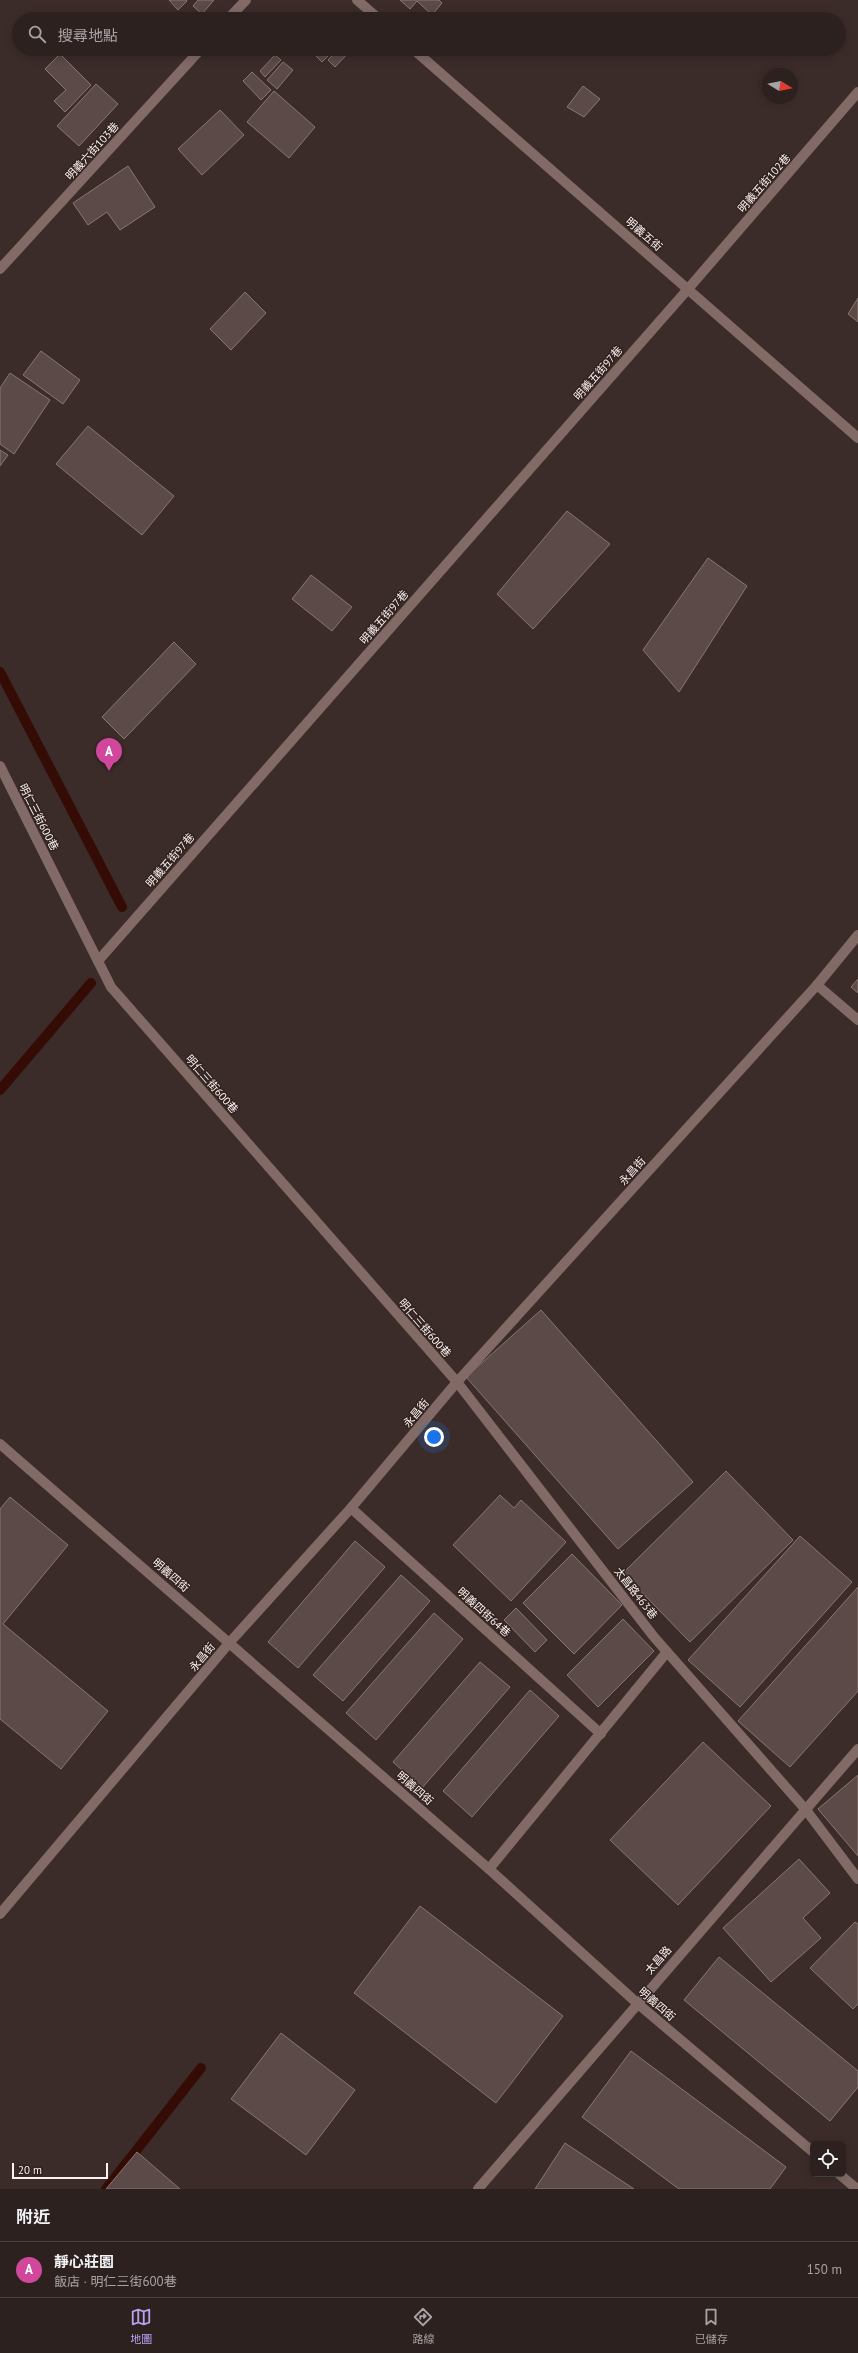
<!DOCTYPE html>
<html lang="zh-TW">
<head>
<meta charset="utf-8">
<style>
	:root { --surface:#2d211f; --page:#392e2c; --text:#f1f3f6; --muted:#a7a3a4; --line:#483e3d; --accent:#bca0f2 }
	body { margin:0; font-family:"PT Sans","Noto Sans TC",sans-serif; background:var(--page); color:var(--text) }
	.controls { position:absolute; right:12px; bottom:12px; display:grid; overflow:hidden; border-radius:6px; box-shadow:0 2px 10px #0003 }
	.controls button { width:36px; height:36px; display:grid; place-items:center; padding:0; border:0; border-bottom:1px solid var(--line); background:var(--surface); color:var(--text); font:20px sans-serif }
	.compass { position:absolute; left:762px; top:68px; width:36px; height:36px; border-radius:50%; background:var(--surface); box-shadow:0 2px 10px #0003; rotate:100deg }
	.scale { position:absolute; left:12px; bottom:10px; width:96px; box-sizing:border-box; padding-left:4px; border:2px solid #fdf2f0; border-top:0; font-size:11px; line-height:14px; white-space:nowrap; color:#fdf2f0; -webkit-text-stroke:3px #31231f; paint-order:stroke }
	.you { position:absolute; left:434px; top:1437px; width:14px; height:14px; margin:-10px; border:3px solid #fff; border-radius:50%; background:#1a73e8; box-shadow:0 0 0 6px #1a73e833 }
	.badge { display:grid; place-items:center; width:26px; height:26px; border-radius:50%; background:var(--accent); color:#fff; font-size:13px; font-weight:700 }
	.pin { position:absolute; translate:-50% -33px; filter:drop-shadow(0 1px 2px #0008) }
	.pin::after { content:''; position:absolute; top:21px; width:14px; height:12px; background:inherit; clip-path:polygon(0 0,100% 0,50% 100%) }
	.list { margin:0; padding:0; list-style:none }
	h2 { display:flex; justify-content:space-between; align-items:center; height:52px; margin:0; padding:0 16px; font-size:17px }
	h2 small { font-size:13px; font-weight:400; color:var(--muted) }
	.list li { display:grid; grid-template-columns:26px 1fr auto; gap:12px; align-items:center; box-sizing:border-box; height:56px; padding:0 16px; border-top:1px solid var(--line) }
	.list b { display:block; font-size:15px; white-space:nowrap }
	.list p { margin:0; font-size:13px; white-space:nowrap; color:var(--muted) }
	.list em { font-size:13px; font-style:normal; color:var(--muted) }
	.icon { flex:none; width:22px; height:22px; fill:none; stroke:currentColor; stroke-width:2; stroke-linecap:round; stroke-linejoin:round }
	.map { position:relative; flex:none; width:858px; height:2189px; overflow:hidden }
	.search { position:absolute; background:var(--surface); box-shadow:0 2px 10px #0003; left:12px; right:12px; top:12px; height:44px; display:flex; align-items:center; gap:10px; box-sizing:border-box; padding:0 14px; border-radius:22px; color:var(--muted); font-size:15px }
	.sheet { height:108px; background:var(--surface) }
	nav { display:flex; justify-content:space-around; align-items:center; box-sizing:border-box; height:56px; border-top:1px solid var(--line); background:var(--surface); font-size:11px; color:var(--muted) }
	nav a { display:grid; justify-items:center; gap:2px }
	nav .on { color:var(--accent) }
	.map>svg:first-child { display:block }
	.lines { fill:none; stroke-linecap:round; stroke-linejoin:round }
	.stream { stroke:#340c05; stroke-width:10 }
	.building { fill:#5b4a47; stroke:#887671 }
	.lane { stroke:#826b66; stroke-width:10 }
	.street { stroke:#826b66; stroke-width:10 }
	.labels { text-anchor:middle; stroke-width:3; stroke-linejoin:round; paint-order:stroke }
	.street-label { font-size:11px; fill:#fdf2f0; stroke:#31231f }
</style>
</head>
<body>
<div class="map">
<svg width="858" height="2189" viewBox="0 0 858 2189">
	<rect width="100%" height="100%" fill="#3c2c29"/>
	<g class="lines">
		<g class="stream">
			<path d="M0,672L122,907"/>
			<path d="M0,1090L91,983"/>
			<path d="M106,2189L201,2068"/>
		</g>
	</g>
	<g class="building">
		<path d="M169,0H186L187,1L178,10Z"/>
		<path d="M198,0H214L202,14L193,6Z"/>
		<path d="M400,0H439L442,3L432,15L417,1L410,9Z"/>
		<path d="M317,49H335L322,62L313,53Z"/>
		<path d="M338,49H352L335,67L328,60Z"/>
		<path d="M60,54L91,85L65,112L54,101L66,90L45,69Z"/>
		<path d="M275,55L281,60L265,77L260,71Z"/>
		<path d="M283,62L293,70L277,89L267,80Z"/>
		<path d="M252,72L271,90L261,100L243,81Z"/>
		<path d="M96,84L118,104L79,146L57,126Z"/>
		<path d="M583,86L600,99L584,117L567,107Z"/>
		<path d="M274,91L315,127L289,158L247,122Z"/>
		<path d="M220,110L244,135L202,175L178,149Z"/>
		<path d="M128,166L155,207L120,230L107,212L88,225L73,203Z"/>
		<path d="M245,292L266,313L231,350L210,329Z"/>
		<path d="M858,298V322L848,314Z"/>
		<path d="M41,351L80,380L63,404L23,375Z"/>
		<path d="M10,373L50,400L14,454L0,444V388Z"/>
		<path d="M88,426L174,496L142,535L56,464Z"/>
		<path d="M0,450L8,455L0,466Z"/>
		<path d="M567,511L610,544L533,629L497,594Z"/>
		<path d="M708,558L747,586L679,692L643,650Z"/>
		<path d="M311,575L352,607L332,631L292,599Z"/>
		<path d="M174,642L196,664L124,739L102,717Z"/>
		<path d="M858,979V993L851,987Z"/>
		<path d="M541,1310L693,1482L618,1549L466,1377Z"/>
		<path d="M726,1471L793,1540L690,1642L623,1573Z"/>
		<path d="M500,1495L514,1508L521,1500L566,1542L511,1601L453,1545Z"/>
		<path d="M10,1497L68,1545L3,1624L108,1711L61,1769L0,1719V1509Z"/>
		<path d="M800,1536L852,1582L740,1707L688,1660Z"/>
		<path d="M355,1541L385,1567L298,1668L268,1642Z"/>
		<path d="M572,1554L622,1605L574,1654L523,1603Z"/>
		<path d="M401,1575L430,1601L343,1701L313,1675Z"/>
		<path d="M858,1587V1691L790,1767L738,1721Z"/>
		<path d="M516,1608L547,1640L535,1652L504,1620Z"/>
		<path d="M434,1613L463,1639L376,1740L346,1713Z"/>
		<path d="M623,1619L654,1651L598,1707L567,1675Z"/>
		<path d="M480,1662L510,1687L422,1788L393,1762Z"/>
		<path d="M530,1690L559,1716L472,1817L443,1791Z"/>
		<path d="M703,1742L771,1806L678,1905L610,1840Z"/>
		<path d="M858,1775V1856L818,1809Z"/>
		<path d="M799,1859L830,1893L803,1918L821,1938L771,1982L723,1928Z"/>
		<path d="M420,1906L563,2016L496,2103L354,1993Z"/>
		<path d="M855,1922L858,1924V2004L853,2009L810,1968Z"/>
		<path d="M719,1957L858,2071V2087L830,2121L684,2000Z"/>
		<path d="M281,2033L355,2090L306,2155L231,2099Z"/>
		<path d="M631,2051L786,2167L770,2189H679L582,2117Z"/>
		<path d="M565,2143L634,2189H535Z"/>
		<path d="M137,2152L180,2189H106Z"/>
	</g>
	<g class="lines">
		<g class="lane">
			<path d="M817,985L858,1020"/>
			<path d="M457,1382L654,1637L806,1810L858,1879"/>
			<path d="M351,1508L601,1734"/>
			<path d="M489,1869L667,1652"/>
		</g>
		<g class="street">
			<path d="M357,0L379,19"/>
			<path d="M228,19L246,0"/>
			<path d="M413,49L858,438"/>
			<path d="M0,269L201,49"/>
			<path d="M0,766L111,987L457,1382"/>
			<path d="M98,961L688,289L858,92"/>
			<path d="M0,1444L489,1869L637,2003L813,2152"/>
			<path d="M0,1914L230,1642L351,1508L457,1382L817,985L858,935"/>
			<path d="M839,2174L857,2189"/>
			<path d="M478,2189L858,1749"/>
		</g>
	</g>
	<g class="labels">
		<g class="street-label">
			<text transform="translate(92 151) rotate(-48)" y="4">明義六街103巷</text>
			<text transform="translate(764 183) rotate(-49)" y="4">明義五街102巷</text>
			<text transform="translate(644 234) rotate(41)" y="4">明義五街</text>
			<text transform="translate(598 373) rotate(-49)" y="4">明義五街97巷</text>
			<text transform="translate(384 617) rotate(-49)" y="4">明義五街97巷</text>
			<text transform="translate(39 817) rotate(63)" y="4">明仁三街600巷</text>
			<text transform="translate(170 860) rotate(-49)" y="4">明義五街97巷</text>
			<text transform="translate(212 1084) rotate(49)" y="4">明仁三街600巷</text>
			<text transform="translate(632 1171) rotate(-48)" y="4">永昌街</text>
			<text transform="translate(425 1328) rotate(49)" y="4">明仁三街600巷</text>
			<text transform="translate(416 1413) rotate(-50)" y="4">永昌街</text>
			<text transform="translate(171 1575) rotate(41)" y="4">明義四街</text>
			<text transform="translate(636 1593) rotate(52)" y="4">太昌路463巷</text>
			<text transform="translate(484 1612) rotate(42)" y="4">明義四街64巷</text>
			<text transform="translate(202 1657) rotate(-50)" y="4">永昌街</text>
			<text transform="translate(415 1788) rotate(41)" y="4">明義四街</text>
			<text transform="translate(658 1960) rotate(-49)" y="4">太昌路</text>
			<text transform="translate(657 2004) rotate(41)" y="4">明義四街</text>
		</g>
	</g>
</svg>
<div class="controls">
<button><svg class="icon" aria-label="locate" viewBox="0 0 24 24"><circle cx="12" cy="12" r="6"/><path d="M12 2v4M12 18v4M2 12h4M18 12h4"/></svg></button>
</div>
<svg class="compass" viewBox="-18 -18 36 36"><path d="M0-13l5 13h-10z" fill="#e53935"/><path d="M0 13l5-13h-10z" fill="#a7a3a4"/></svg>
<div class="scale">20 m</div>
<div class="you"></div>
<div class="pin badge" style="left:109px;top:771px;background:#d1479c">A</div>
<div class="search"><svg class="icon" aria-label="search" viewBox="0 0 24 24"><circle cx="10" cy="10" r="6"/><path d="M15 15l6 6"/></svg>搜尋地點</div>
</div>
<section class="sheet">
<h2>附近<small></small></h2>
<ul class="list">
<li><span class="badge" style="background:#d1479c">A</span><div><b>靜心莊園</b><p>飯店 · 明仁三街600巷</p></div><em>150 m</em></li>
</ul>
</section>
<nav>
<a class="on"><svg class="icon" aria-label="map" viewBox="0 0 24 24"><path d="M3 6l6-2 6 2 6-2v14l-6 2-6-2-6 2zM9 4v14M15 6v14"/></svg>地圖</a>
<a><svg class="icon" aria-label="directions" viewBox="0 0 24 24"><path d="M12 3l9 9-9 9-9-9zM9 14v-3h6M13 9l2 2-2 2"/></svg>路線</a>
<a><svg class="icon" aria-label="saved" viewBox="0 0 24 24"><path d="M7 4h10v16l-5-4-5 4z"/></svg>已儲存</a>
</nav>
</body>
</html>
